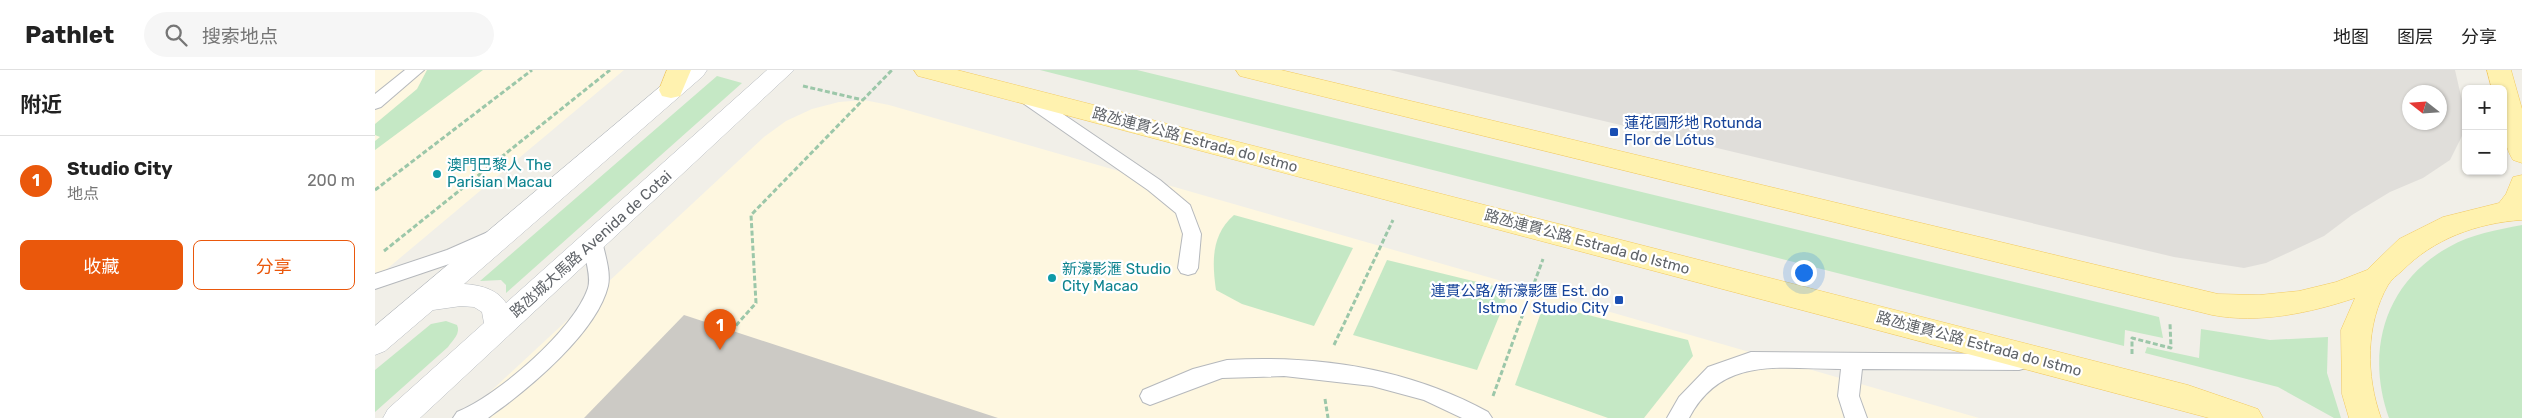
<!DOCTYPE html>
<html lang="zh">
<head>
<meta charset="utf-8">
<style>
	:root { --surface:#fff; --page:#f6f6f6; --text:#222; --muted:#767676; --line:#e0e0e0; --accent:#ea580c }
	body { margin:0; font-family:Rubik,"Noto Sans SC",sans-serif; background:var(--page); color:var(--text) }
	.controls { position:absolute; right:15px; top:15px; display:grid; overflow:hidden; border-radius:8px; box-shadow:0 1px 4px #0004 }
	.controls button { width:45px; height:45px; display:grid; place-items:center; padding:0; border:0; border-bottom:1px solid var(--line); background:var(--surface); color:var(--text); font:25px sans-serif }
	.compass { position:absolute; left:2027px; top:15px; width:45px; height:45px; border-radius:50%; background:var(--surface); box-shadow:0 1px 4px #0004; rotate:287deg }
	.you { position:absolute; left:1428px; top:202px; width:18px; height:18px; margin:-12px; border:4px solid #fff; border-radius:50%; background:#1a73e8; box-shadow:0 0 0 8px #1a73e833 }
	.badge { display:grid; place-items:center; width:32px; height:32px; border-radius:50%; background:var(--accent); color:#fff; font-size:16px; font-weight:700 }
	.pin { position:absolute; translate:-50% -41px; filter:drop-shadow(0 1px 2px #0008) }
	.pin::after { content:''; position:absolute; top:26px; width:18px; height:15px; background:inherit; clip-path:polygon(0 0,100% 0,50% 100%) }
	.list { margin:0; padding:0; list-style:none }
	h2 { display:flex; justify-content:space-between; align-items:center; height:65px; margin:0; padding:0 20px; font-size:21px }
	h2 small { font-size:16px; font-weight:400; color:var(--muted) }
	.list li { display:grid; grid-template-columns:32px 1fr auto; gap:15px; align-items:center; box-sizing:border-box; height:90px; padding:0 20px; border-top:1px solid var(--line) }
	.list b { display:block; font-size:19px; white-space:nowrap }
	.list p { margin:0; font-size:16px; white-space:nowrap; color:var(--muted) }
	.list em { font-size:16px; font-style:normal; color:var(--muted) }
	.actions { display:flex; gap:10px; padding:15px 20px }
	.actions a { flex:1; padding:11px 0; border:1px solid var(--accent); border-radius:8px; text-align:center; font-size:18px; color:var(--accent) }
	.actions .main { background:var(--accent); color:#fff }
	.icon { flex:none; width:28px; height:28px; fill:none; stroke:currentColor; stroke-width:2; stroke-linecap:round; stroke-linejoin:round }
	.map { position:relative; flex:none; width:2147px; height:348px; overflow:hidden }
	header { display:flex; align-items:center; gap:30px; box-sizing:border-box; height:70px; padding:0 25px; background:var(--surface); border-bottom:1px solid var(--line) }
	header strong { font-size:24px }
	nav { display:flex; gap:28px; margin-inline-start:auto; font-size:18px }
	.search { width:350px; height:45px; background:var(--page); display:flex; align-items:center; gap:12px; box-sizing:border-box; padding:0 18px; border-radius:28px; color:var(--muted); font-size:19px }
	main { display:flex }
	aside { flex:1; background:var(--surface) }
	.map>svg:first-child { display:block }
	.commercial { fill:#fef7e0 }
	.industrial { fill:#e0deda; fill-rule:evenodd }
	.green { fill:#c5e8c5 }
	.building { fill:#cccac5 }
	.lines { fill:none; stroke-linecap:round; stroke-linejoin:round }
	.lane-casing { stroke:#b5b8bc; stroke-width:2 }
	.secondary-casing { stroke:#b6babf; stroke-width:1 }
	.primary-casing { stroke:#f2c960; stroke-width:1 }
	.path { stroke:#9cc7a9; stroke-width:3; stroke-dasharray:5 2.5; stroke-linecap:butt }
	.lane { fill:#fff; fill-rule:evenodd }
	.secondary { fill:#fff; fill-rule:evenodd }
	.primary { fill:#fff2af; fill-rule:evenodd }
	.transit-dot { fill:#1a4fb4; stroke:#fff; stroke-width:2 }
	.culture-dot { fill:#0f9aa8; stroke:#fff; stroke-width:2 }
	.labels { text-anchor:middle; stroke-width:4.5; stroke-linejoin:round; paint-order:stroke }
	.transit-label { font-size:15px; fill:#164399; stroke:#fff; text-anchor:start }
	.street-label { font-size:15px; fill:#5f6368; stroke:#fff }
	.culture-label { font-size:15px; fill:#0d838f; stroke:#fff; text-anchor:start }
</style>
</head>
<body>
<header>
<strong>Pathlet</strong>
<div class="search"><svg class="icon" aria-label="search" viewBox="0 0 24 24"><circle cx="10" cy="10" r="6"/><path d="M15 15l6 6"/></svg>搜索地点</div>
<nav><a>地图</a><a>图层</a><a>分享</a></nav>
</header>
<main>
<aside>
<h2>附近<small></small></h2>
<ul class="list">
<li><span class="badge">1</span><div><b>Studio City</b><p>地点</p></div><em>200 m</em></li>
</ul>
<div class="actions"><a class="main">收藏</a><a>分享</a></div>
</aside>
<div class="map">
<svg width="2147" height="348" viewBox="0 0 2147 348">
	<rect width="100%" height="100%" fill="#f1efe8"/>
	<g class="commercial">
		<path d="M0,0H249L0,209Z"/>
		<path d="M489,30L514,35L1604,348H87L389,67L411,51L437,39L464,32Z"/>
	</g>
	<path class="industrial" d="M1015,0H2080L2091,48L2087,66L2075,90L2048,108L2015,122L1977,145L1949,166L1891,193L1869,198L1799,187ZM2034,22H2064V52H2034Z"/>
	<g class="green">
		<path d="M52,0H108L0,80V71L5,67L0,65V54L42,19Z"/>
		<path d="M665,0H762L1784,247L1788,268L1750,260L1749,276Z"/>
		<path d="M342,6L367,13L131,223V215L126,210L105,211Z"/>
		<path d="M859,145L978,178L939,256L867,234L841,220C837,192 836,165 859,145Z"/>
		<path d="M2147,155V348H2014C1990,281 2010,212 2074,177C2096,164 2122,160 2147,155Z"/>
		<path d="M1012,190L1135,220L1102,300L978,265Z"/>
		<path d="M1169,234L1313,270L1318,286L1269,348H1233L1140,315Z"/>
		<path d="M71,251L82,255C86,263 78,270 73,277L0,342V300L56,254Z"/>
		<path d="M1826,259L1895,270L1953,267L1952,303L1966,348H1959L1903,317L1770,283L1772,277L1824,288Z"/>
	</g>
	<path class="building" d="M309,245L623,348H209Z"/>
	<g class="lines">
		<defs>
			<g id="lane">
				<path d="M30,0H49L6,37L0,39V24Z"/>
				<path d="M648,19L654,21L785,110L815,135L826,164L823,198L820,203L813,205L806,203L803,198L808,164L801,143L773,120L642,29L640,25L642,21Z"/>
				<path d="M113,162L120,164L122,169L120,174L86,190L0,219V204L72,180Z"/>
				<path d="M218,164L225,166L227,171C230,185 236,202 233,216C222,262 155,318 117,345L113,348H78L82,342C122,326 199,260 213,218C218,202 204,180 211,166Z"/>
				<path d="M1376,282L1644,284L1651,286L1654,292L1651,298L1644,300L1487,299L1484,326L1492,348H1470L1463,326L1466,299C1406,299 1347,285 1314,348H1292L1304,327L1333,297Z"/>
				<path d="M852,290C943,285 1033,298 1113,342L1117,348H1087L1049,330L997,316L909,306L847,308L775,335L768,332L765,326L768,320L818,299Z"/>
			</g>
			<path id="secondary" d="M305,0H332L328,6L89,214C105,215 122,219 131,233L392,0H419L45,348H8L13,339L109,253L107,242L99,237L86,236L58,240L10,281L0,285V256Z"/>
			<g id="primary">
				<path d="M292,0H316L305,26L296,28L287,26L284,20Z"/>
				<path d="M539,0H582L1813,315L1883,339L1888,348H1834L551,8L543,6Z"/>
				<path d="M861,0H906L1843,224L1884,225L1924,221L1961,212L1992,200L2024,169L2068,147L2124,133L2131,124L2138,107L2147,105V150C2102,153 2058,169 2027,201C2022,205 2016,210 2013,215C1990,255 1991,306 2006,348H1974L1967,324L1966,260L1980,228C1935,243 1884,254 1837,245L873,8L865,6Z"/>
				<path d="M2112,0H2136L2147,39V93L2138,90C2125,69 2128,43 2128,19H2117Z"/>
			</g>
		</defs>
		<use href="#lane" class="lane-casing"/>
		<use href="#secondary" class="secondary-casing"/>
		<use href="#primary" class="primary-casing"/>
		<g class="path">
			<path d="M428,16L488,30"/>
			<path d="M0,120L157,0"/>
			<path d="M9,181L235,0"/>
			<path d="M356,261L381,233L376,145L517,0"/>
			<path d="M959,275L1018,150"/>
			<path d="M1757,284V268L1796,278L1795,253"/>
			<path d="M1118,326L1168,189"/>
			<path d="M950,329L953,348"/>
		</g>
		<use href="#lane" class="lane"/>
		<use href="#secondary" class="secondary"/>
		<use href="#primary" class="primary"/>
	</g>
	<g class="transit-dot">
		<rect x="1234" y="57" width="10" height="10" rx="2.5"/>
		<rect x="1239" y="225" width="10" height="10" rx="2.5"/>
	</g>
	<g class="culture-dot">
		<circle cx="62" cy="104" r="5"/>
		<circle cx="677" cy="208" r="5"/>
	</g>
	<g class="labels">
		<g class="transit-label">
			<text x="1249" y="58">蓮花圓形地 Rotunda<tspan x="1249" dy="17">Flor de Lótus</tspan></text>
			<text x="1234" y="226" text-anchor="end">連貫公路/新濠影匯 Est. do<tspan x="1234" dy="17">Istmo / Studio City</tspan></text>
		</g>
		<g class="street-label">
			<text transform="translate(820 70) rotate(15)" y="5">路氹連貫公路 Estrada do Istmo</text>
			<text transform="translate(1212 172) rotate(15)" y="5">路氹連貫公路 Estrada do Istmo</text>
			<text transform="translate(216 174) rotate(-42)" y="5">路氹城大馬路 Avenida de Cotai</text>
			<text transform="translate(1604 274) rotate(15)" y="5">路氹連貫公路 Estrada do Istmo</text>
		</g>
		<g class="culture-label">
			<text x="72" y="100">澳門巴黎人 The<tspan x="72" dy="17">Parisian Macau</tspan></text>
			<text x="687" y="204">新濠影滙 Studio<tspan x="687" dy="17">City Macao</tspan></text>
		</g>
	</g>
</svg>
<div class="controls">
<button>+</button>
<button>−</button>
</div>
<svg class="compass" viewBox="-18 -18 36 36"><path d="M0-13l5 13h-10z" fill="#e53935"/><path d="M0 13l5-13h-10z" fill="#767676"/></svg>
<div class="you"></div>
<div class="pin badge" style="left:345px;top:280px">1</div>
</div>
</main>
</body>
</html>
